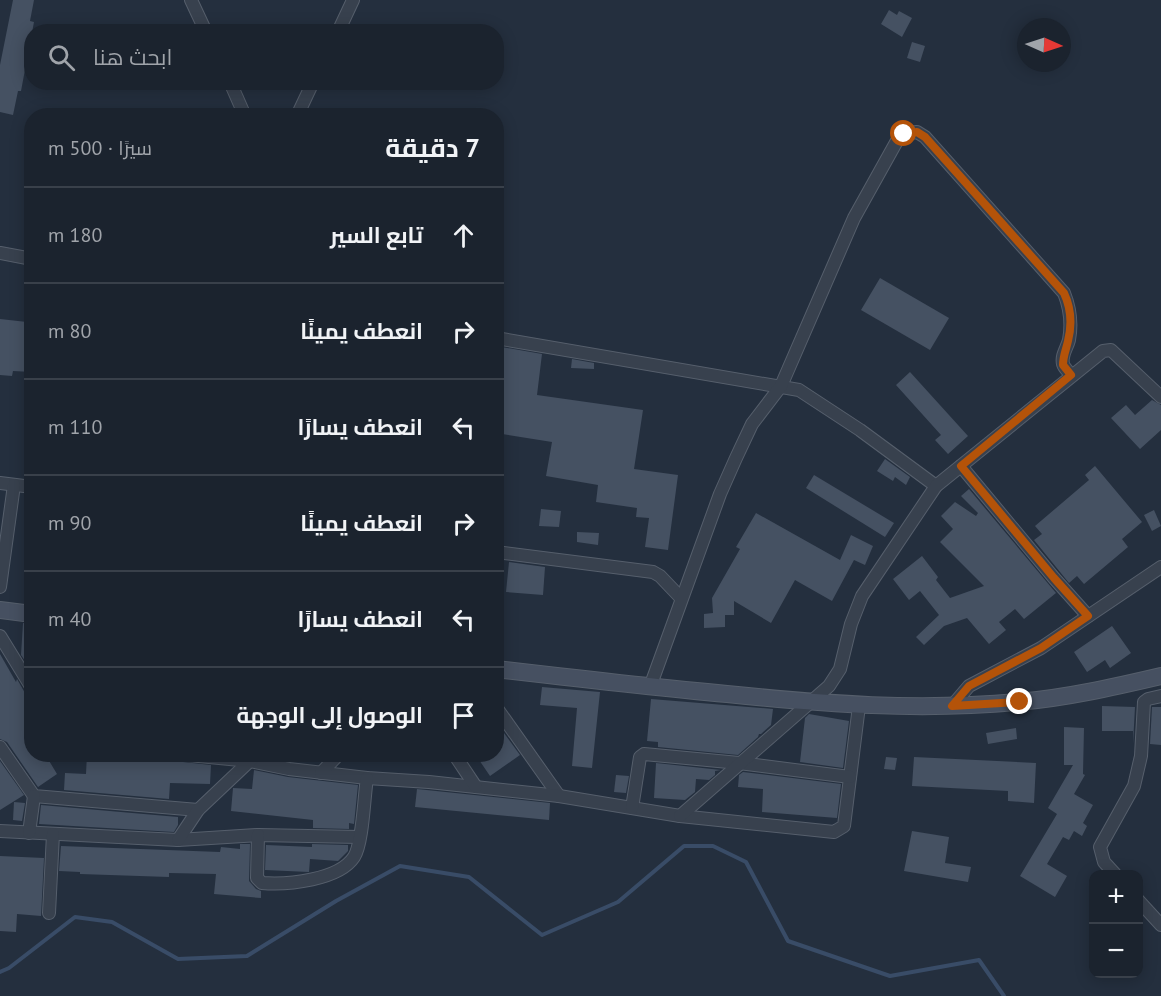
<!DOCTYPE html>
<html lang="ar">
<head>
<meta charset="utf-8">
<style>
	:root { --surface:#1b232e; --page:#242b36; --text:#f1f3f6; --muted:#a0a4aa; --line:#39404a }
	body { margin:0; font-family:"PT Sans",Cairo,sans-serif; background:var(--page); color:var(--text); direction:rtl }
	.controls { position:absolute; right:18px; bottom:18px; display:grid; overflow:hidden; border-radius:12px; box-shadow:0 3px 15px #0003 }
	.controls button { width:54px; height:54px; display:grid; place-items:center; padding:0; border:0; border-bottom:2px solid var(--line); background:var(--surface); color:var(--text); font:30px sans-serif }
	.compass { position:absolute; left:1017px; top:18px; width:54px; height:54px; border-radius:50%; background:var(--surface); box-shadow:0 3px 15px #0003; rotate:93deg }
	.stop { position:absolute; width:18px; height:18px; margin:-14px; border:4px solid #b45309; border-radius:50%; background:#fff }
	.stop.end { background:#b45309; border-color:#fff; box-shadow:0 2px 6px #0008 }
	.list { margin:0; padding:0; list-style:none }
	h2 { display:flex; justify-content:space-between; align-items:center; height:78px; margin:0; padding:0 24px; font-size:26px }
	h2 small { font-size:20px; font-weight:400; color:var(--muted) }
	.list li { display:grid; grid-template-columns:39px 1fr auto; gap:18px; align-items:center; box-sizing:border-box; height:96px; padding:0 24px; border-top:2px solid var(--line) }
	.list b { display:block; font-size:22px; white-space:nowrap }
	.list em { font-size:20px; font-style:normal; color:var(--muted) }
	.icon { flex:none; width:33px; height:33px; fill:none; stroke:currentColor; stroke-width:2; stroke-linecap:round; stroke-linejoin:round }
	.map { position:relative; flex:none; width:1161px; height:996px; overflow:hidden; direction:ltr }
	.search { position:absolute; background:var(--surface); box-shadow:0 3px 15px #0003; left:24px; top:24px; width:480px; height:66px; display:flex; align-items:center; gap:15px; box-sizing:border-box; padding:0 21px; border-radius:24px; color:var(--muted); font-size:22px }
	.panel { position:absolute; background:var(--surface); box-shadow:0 3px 15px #0003; left:24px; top:108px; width:480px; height:654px; border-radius:24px; direction:rtl }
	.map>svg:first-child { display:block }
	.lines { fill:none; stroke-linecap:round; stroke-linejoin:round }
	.stream { stroke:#394c67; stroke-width:4 }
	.building { fill:#455162 }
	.minor-casing { stroke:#565f6c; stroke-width:14 }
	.secondary-casing { stroke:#565f6c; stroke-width:18 }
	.minor { stroke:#38414e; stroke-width:12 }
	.secondary { stroke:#465061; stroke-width:16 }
	.route { stroke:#b45309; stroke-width:8 }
</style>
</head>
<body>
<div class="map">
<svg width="1161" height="996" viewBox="0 0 1161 996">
	<rect width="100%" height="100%" fill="#242f3e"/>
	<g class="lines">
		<path class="stream" d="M0,972L9,968L75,917L112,922L178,959L247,956L336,901L400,866L469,877L542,935L618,902L684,846H713L746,862L788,941L890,976L979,960L1004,996"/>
	</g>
	<g class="building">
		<path d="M13,0H34L30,21L34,22L21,91H18L13,115L0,112V65Z"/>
		<path d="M889,10L897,15L899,11L912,18L902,37L881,24Z"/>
		<path d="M912,42L925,46L920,62L907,58Z"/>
		<path d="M880,278L949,318L930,350L861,310Z"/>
		<path d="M0,319L27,322V325H32V372L13,371L12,376L0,375Z"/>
		<path d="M496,346L542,354L537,395L643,410L634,469L678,475L668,550L645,547L649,518L636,517L637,508L596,502L598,485L546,476L552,442L496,433Z"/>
		<path d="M572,359L594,363V369L571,368Z"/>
		<path d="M910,372L968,436L948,454L935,440L941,435L896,385Z"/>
		<path d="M1152,400L1161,405V430L1140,449L1111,418L1126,405L1135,415Z"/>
		<path d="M885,459L910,477L906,485L895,477L893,481L877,471Z"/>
		<path d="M1095,466L1142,522L1122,539L1128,547L1084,584L1077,576L1069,583L1034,540L1042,534L1035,526L1089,480L1085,475Z"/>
		<path d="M814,475L894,523L885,537L806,488Z"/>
		<path d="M969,489L1056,593L1024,619L1015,609L999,622L1006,630L989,644L967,618L944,626L924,645L916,637L939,615L920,591L909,600L893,579L922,556L938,577L936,580L950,598L984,586L940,542L953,529L941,516L955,502L976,516L978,513L961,496Z"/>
		<path d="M541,509L561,511L559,527L539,526Z"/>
		<path d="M1154,510L1161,526L1152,531L1144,515Z"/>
		<path d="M756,513L840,560L851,535L873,546L865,565L854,560L832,601L795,580L771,623L734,601V615H725V627L704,628V614L713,613L712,598L740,549L736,547Z"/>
		<path d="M577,532L599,533L598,545L577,542Z"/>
		<path d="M509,562L545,567L543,595L506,592Z"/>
		<path d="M23,623L32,624V671L21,655Z"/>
		<path d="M1112,626L1131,653L1110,668L1105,660L1087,672L1074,652Z"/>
		<path d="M0,654L16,682L17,679L25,693L32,696V754H45L57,774L38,787L7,742L0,739Z"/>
		<path d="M542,687L600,692L592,768L572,766L577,708L540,705Z"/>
		<path d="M651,699L773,709L771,725L761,734H759L758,737L738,755L658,747V742L647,741Z"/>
		<path d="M1102,706L1135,707L1133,744V731H1102Z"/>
		<path d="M1152,707H1161V745L1150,744Z"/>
		<path d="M809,714L849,721L843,768L800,762L805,718Z"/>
		<path d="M496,722L520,755L490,776L475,754H496Z"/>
		<path d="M1064,727L1084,728L1083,774L1085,775L1074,794L1093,805L1083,823L1087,826L1082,836L1074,831L1069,840L1063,837L1047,864L1067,876L1055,897L1020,876L1057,814L1048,808L1073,765H1064Z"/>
		<path d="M1016,728L1017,739L988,744L986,733Z"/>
		<path d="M87,754L127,756L211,765L210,784L170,783L169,799L64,790L65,773L86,774Z"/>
		<path d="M886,757L897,758L895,770L884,769Z"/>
		<path d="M914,757L1036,763L1034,803L1008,801V791L912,786Z"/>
		<path d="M0,761L24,795L0,810Z"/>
		<path d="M656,763L721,770L715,771V775L709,780L696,779L695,792L685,800L654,798Z"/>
		<path d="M254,770L288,777L358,785L354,824L349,823V829L313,828V820L231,811L233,788L252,789Z"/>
		<path d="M743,772L841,784L837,818L762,812L763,789L738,787L739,775Z"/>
		<path d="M616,775L629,776L626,793L614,792Z"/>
		<path d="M417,789L550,803L549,820L415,807Z"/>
		<path d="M14,802L25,803L22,821L13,820Z"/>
		<path d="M41,805L178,817V825L174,832L39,824Z"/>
		<path d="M912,831L949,837L945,863L971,867L968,882L904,871Z"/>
		<path d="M240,844H250L249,881L256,889L261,891V898L214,894L216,874L169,873V877L80,874V872L59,871L61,846L220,852L221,847L240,849Z"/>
		<path d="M312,844L348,845V851L338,861L310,859L309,872L265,870L266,845L312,847Z"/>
		<path d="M0,856L44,858L41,916L17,914L16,932L0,931Z"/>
	</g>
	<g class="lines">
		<defs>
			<g id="minor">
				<path d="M191,0L206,32"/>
				<path d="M338,32L353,0"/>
				<path d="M230,82L245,116"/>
				<path d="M297,116L313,82"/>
				<path d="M0,253L32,259"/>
				<path d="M496,338L799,390L860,430L936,486"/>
				<path d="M961,466L1054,578L1088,616"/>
				<path d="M0,483L32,487"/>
				<path d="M496,552L653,572L660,576L681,598"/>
				<path d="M0,587L14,485"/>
				<path d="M0,636L32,688"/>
				<path d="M650,687L720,494L736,458L752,424L781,386L854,218L898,139L904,134L917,132L925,137L1064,293C1070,308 1072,324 1069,340C1067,348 1061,355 1063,364C1064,368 1069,372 1071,375"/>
				<path d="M952,706L969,686L1041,648L1161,567"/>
				<path d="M496,707L559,796"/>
				<path d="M0,747L34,796L198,810"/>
				<path d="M178,754L250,761L289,769L367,778L429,782L559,796L680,816L834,832L844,826L859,706"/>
				<path d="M454,754L476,787"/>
				<path d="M321,773L339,754"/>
				<path d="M632,808L640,757L644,754L739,763L850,777"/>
				<path d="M680,816L829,686L840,669L851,624L862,596L936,486L1103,351L1111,350L1161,397"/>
				<path d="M0,831L178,840L258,835L359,837"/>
				<path d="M29,833L34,796"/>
				<path d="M258,835L257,878L262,883C288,885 339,880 354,857C363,843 364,796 367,778"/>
				<path d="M178,840L198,810L254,757"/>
				<path d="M1115,874L1104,862L1100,847L1134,786L1141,756L1144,702L1148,699L1161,696"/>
				<path d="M1138,900L1161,925"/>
				<path d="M49,913L53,834"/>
			</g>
			<g id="secondary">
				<path d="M0,610L32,614"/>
				<path d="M496,669C573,678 650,687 727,694C825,704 919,711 1018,702C1066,698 1114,687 1161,676"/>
			</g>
		</defs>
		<use href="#minor" class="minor-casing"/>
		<use href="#secondary" class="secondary-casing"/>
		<use href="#minor" class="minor"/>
		<use href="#secondary" class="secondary"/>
	</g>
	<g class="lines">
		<path class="route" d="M904,134L917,132L925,137L1064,293C1071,308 1072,325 1068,341C1066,350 1063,356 1063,365L1071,375L961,466L1054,578L1088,616L1041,648L969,686L952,706L1020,702"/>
	</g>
</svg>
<div class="controls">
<button>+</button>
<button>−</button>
</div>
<svg class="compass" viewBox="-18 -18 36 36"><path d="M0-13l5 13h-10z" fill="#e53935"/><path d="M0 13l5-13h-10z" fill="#a0a4aa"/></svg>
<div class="stop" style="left:904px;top:134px"></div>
<div class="stop end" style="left:1020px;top:702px"></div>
<div class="search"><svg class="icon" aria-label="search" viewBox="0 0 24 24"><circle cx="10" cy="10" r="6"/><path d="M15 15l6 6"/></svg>ابحث هنا</div>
<section class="panel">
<h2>7 دقيقة<small>سيرًا · 500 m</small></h2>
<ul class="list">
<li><svg class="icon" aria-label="ahead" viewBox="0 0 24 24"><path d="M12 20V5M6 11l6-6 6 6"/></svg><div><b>تابع السير</b></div><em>180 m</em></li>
<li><svg class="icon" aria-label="right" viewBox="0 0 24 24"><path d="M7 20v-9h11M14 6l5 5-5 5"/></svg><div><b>انعطف يمينًا</b></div><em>80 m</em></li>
<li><svg class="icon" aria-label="left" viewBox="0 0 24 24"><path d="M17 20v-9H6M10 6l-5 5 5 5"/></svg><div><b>انعطف يسارًا</b></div><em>110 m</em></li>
<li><svg class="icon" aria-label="right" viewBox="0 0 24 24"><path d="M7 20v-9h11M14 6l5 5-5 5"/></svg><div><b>انعطف يمينًا</b></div><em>90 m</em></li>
<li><svg class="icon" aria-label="left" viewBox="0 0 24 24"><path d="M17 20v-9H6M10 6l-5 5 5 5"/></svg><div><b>انعطف يسارًا</b></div><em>40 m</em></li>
<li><svg class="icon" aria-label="arrive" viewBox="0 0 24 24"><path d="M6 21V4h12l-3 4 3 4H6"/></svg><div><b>الوصول إلى الوجهة</b></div></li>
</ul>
</section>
</div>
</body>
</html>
